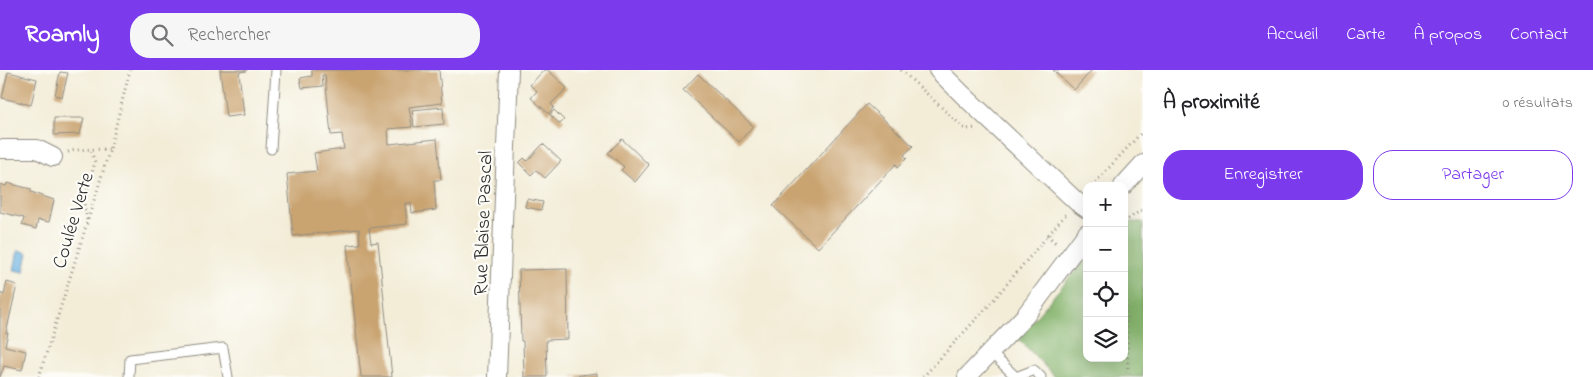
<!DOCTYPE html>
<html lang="fr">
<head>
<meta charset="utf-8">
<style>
	:root { --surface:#fff; --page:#f6f6f6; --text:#202124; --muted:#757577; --line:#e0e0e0; --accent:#7c3aed }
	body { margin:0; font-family:"Indie Flower",sans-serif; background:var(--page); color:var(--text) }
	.controls { position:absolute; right:15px; bottom:15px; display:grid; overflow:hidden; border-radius:10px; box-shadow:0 5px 20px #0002 }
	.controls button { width:45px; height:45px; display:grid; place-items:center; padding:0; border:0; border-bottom:1px solid var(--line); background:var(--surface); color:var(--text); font:25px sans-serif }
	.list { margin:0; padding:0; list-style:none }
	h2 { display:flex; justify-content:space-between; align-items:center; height:65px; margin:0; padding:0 20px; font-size:21px }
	h2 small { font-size:16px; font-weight:400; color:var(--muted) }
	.actions { display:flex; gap:10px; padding:15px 20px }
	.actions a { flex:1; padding:11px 0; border:1px solid var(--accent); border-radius:20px; text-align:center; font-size:18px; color:var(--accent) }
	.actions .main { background:var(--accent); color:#fff }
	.icon { flex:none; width:28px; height:28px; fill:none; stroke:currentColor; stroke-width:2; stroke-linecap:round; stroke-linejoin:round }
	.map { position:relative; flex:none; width:1143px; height:307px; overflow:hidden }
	header { display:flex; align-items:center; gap:30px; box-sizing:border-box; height:70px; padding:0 25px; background:var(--accent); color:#fff }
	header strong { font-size:24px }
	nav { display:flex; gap:28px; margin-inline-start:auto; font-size:18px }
	.search { width:350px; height:45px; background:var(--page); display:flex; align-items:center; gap:12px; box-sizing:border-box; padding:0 18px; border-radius:20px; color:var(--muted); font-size:19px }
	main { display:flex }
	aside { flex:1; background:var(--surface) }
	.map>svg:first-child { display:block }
	.forest { fill:#84b36c; stroke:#586f4c }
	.water { fill:#69b1e0; stroke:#4a6e86 }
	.building { fill:#c9a370 }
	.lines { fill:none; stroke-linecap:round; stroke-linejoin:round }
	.lane-casing { stroke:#8f8c82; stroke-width:11 }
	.street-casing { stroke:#8f8c82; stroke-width:20 }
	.path { stroke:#8f8c82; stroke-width:3; stroke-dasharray:1 4; stroke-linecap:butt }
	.lane { stroke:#fff; stroke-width:9 }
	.street { stroke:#fff; stroke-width:18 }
	.labels { text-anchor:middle; stroke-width:4.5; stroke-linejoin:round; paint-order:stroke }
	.street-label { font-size:20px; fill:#2b2b2b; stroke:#fdfcf7 }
</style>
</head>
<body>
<header>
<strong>Roamly</strong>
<div class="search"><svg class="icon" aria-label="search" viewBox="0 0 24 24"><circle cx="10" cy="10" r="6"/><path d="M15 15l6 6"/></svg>Rechercher</div>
<nav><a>Accueil</a><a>Carte</a><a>À propos</a><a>Contact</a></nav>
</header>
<main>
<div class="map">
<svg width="1143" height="307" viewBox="0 0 1143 307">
	<rect width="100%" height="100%" fill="#fdfcf7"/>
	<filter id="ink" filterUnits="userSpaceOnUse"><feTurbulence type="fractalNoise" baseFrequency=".02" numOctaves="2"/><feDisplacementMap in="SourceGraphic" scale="10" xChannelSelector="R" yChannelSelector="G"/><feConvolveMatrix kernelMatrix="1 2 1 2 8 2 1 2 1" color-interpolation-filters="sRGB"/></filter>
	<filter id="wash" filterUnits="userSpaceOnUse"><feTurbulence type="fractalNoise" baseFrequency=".0096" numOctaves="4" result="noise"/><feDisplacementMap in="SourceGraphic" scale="20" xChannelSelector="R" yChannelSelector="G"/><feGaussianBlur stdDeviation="1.12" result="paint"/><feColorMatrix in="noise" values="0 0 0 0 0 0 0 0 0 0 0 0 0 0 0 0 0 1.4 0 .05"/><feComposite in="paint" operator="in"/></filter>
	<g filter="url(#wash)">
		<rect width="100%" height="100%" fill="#f3edd8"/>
		<path class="forest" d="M1124,152H1143V307H1055L1018,268L1087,187V288H1124Z"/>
		<path class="water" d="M18,180L28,183L24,202L14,200Z"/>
		<g id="blocks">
			<g class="building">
				<path d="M220,0H247V1L239,2L244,45L226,47Z"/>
				<path d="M312,0H439L442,33L409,37L412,57L388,59L389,74L437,69L441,110H434L436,140L412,143L411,133H405L407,154L369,158L371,173L378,172L392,307H361L347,175L360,174L359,159L293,166L287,104L317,101L314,83L344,79L342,64L331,65L325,5H322L323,16L302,18L300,8L312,6Z"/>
				<path d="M544,0H548L567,18L551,34L554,37L549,44L531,28L537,21L530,15Z"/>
				<path d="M1053,0H1092L1074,20Z"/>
				<path d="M8,2L37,9L31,35L2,28Z"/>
				<path d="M60,2L68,3L62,27L55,25Z"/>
				<path d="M698,4L753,56L739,72L683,20Z"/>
				<path d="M867,34L913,76L904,85L907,88L898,97L896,94L818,178L773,136Z"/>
				<path d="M443,37L444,54L414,57L412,40Z"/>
				<path d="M554,40L564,50L560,54L550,45Z"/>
				<path d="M54,48H84L80,64L54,65Z"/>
				<path d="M622,69L649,95L635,112L621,100L624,97L608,83Z"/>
				<path d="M543,74L561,91L545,108L536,100L531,105L519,93L524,88L527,91Z"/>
				<path d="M7,113L31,119V122L54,130L49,152L38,150L36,159L22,155L24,148L0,142V114L6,116Z"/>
				<path d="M527,129L543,132L541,140L525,137Z"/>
				<path d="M567,199L568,269L546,270L547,307H524L523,271H521L519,200Z"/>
				<path d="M7,212L17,215L6,263H8L5,276L26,281L22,300L4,296L0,307V223L4,225Z"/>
				<path d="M597,303V307H573V306Z"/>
			</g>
		</g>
	</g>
	<g filter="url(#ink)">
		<use href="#blocks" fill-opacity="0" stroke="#8f8c82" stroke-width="1"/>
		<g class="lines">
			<defs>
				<g id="lane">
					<path d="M271,79L276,0"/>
					<path d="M991,283L1016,307L1034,300L1041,307"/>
					<path d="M129,307L130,289L223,278L228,307"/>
				</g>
				<g id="street">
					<path d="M938,0L963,25L1077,132L1087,139"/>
					<path d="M0,79H37L53,87"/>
					<path d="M1123,116L1143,94"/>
					<path d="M497,307L509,0"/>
					<path d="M967,307L1025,246L1087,163"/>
				</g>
			</defs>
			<use href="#lane" class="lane-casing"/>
			<use href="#street" class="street-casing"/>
			<g class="path">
				<path d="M901,0L965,59L976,58"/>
				<path d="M68,82C80,78 97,80 110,79"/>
				<path d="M1092,116L1143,61"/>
				<path d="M87,150L84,134L95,92L91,81"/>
				<path d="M1124,152L1128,307"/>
				<path d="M1124,152L1143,139"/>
				<path d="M1047,165L1058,175"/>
				<path d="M39,307L110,79L130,0"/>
				<path d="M923,307L990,234L1066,144"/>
			</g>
			<use href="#lane" class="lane"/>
			<use href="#street" class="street"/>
		</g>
	</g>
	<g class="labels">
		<g class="street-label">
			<text transform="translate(72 150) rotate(-73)" y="7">Coulée Verte</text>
			<text transform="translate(482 153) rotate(-88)" y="7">Rue Blaise Pascal</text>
		</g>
	</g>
</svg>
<div class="controls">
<button>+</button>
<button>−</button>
<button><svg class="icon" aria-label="locate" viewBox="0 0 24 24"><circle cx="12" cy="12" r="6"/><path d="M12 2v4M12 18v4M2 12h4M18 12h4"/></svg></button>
<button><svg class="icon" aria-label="layers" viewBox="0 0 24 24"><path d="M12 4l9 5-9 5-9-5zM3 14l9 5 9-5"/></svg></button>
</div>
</div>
<aside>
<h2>À proximité<small>0 résultats</small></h2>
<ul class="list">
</ul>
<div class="actions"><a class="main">Enregistrer</a><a>Partager</a></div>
</aside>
</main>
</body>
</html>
